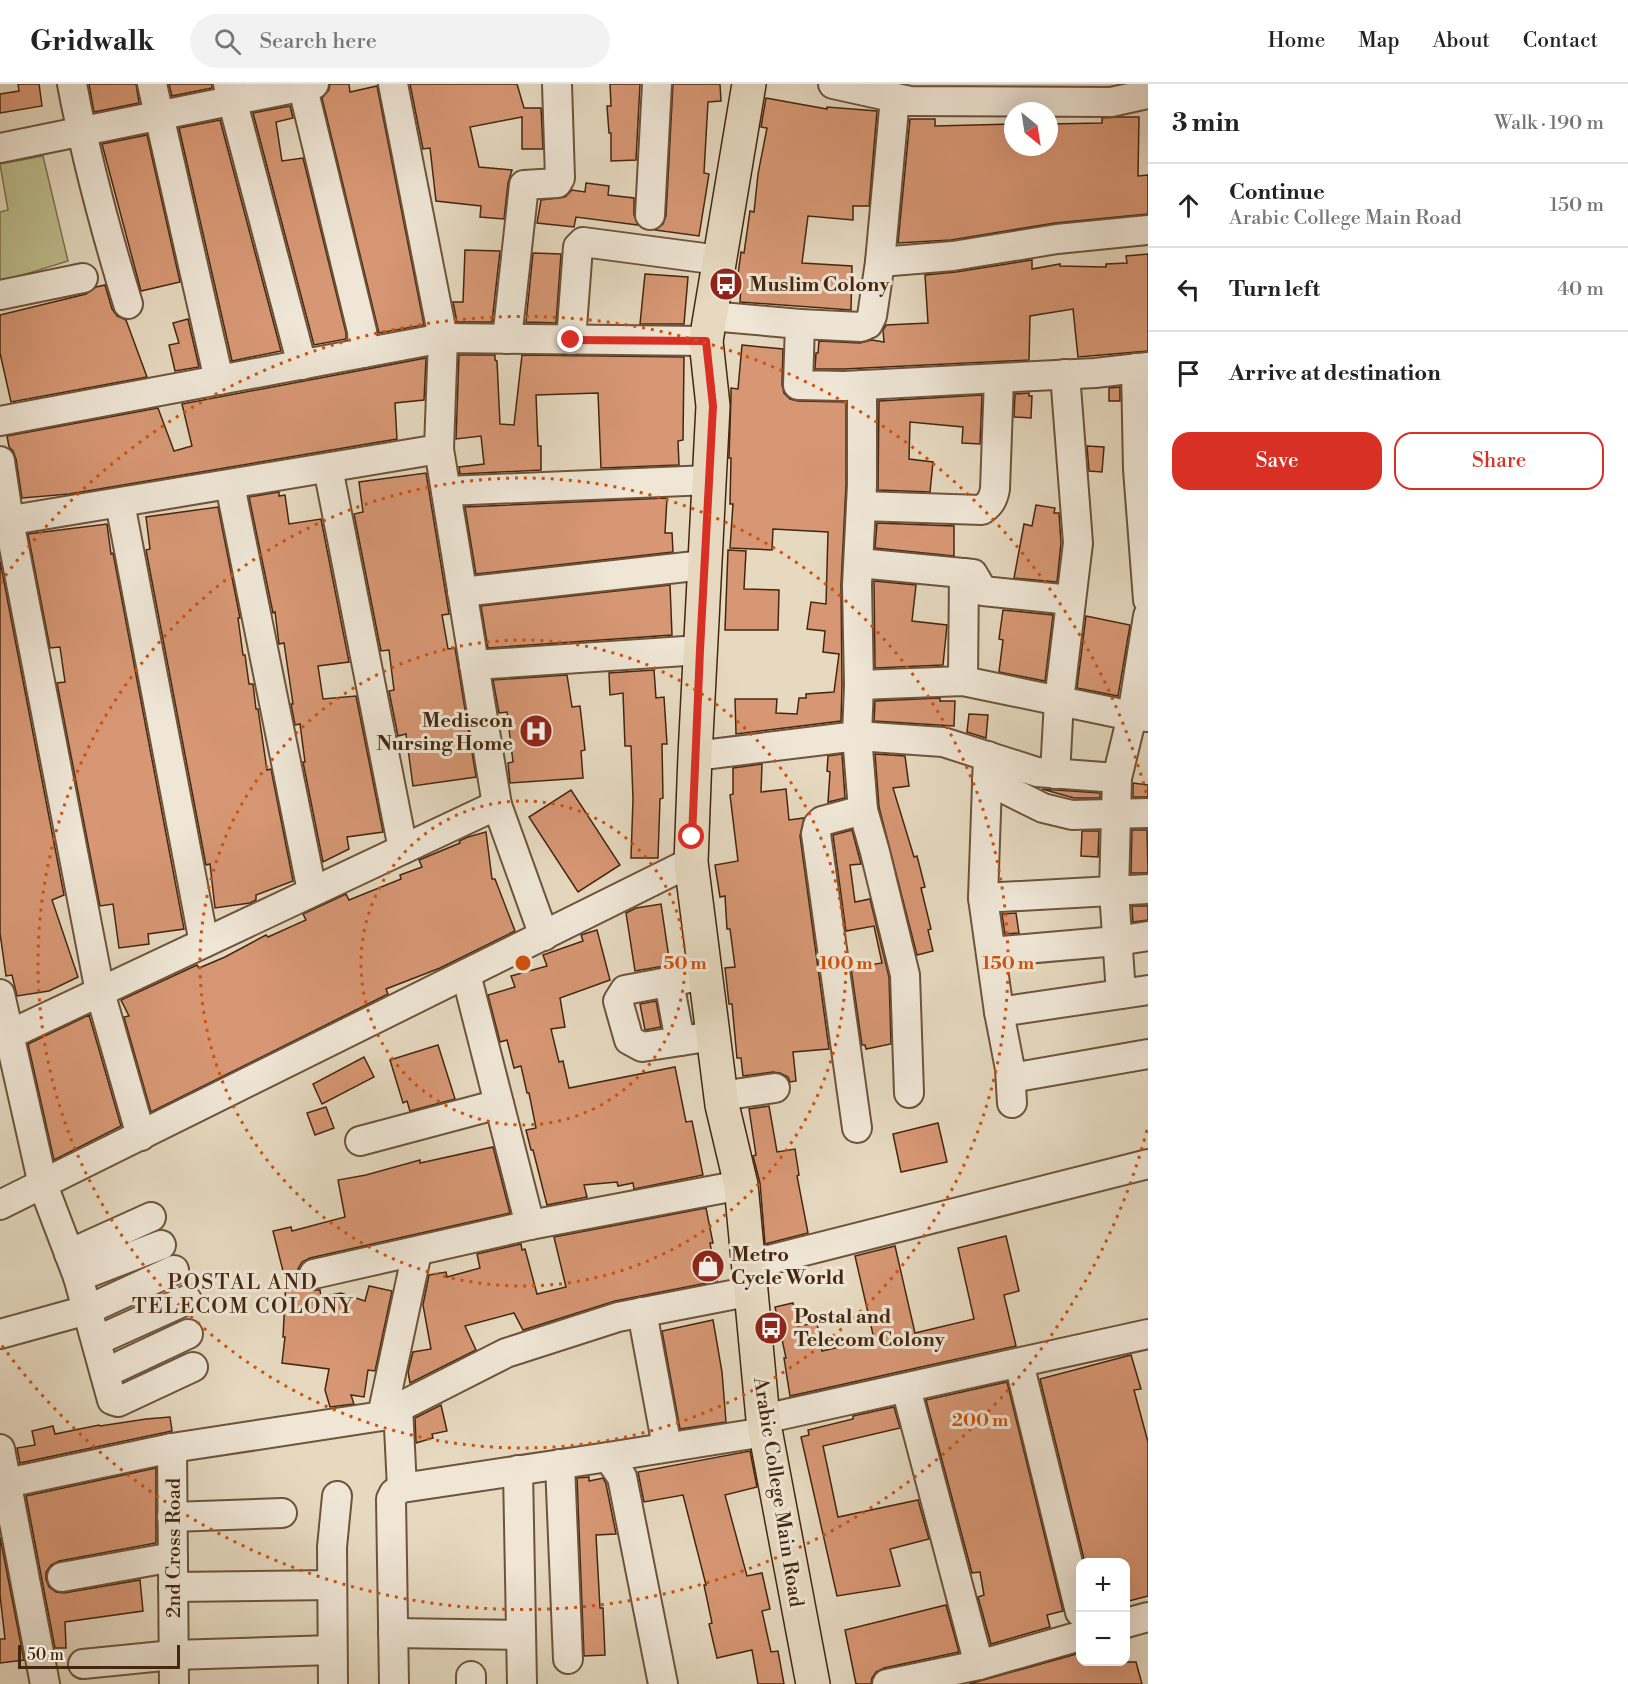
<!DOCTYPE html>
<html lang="en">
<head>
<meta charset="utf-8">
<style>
	:root { --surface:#fff; --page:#f2f2f2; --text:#222; --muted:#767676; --line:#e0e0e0; --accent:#d93025 }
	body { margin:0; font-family:"Libre Bodoni",serif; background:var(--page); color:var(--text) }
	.controls { position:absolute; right:18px; bottom:18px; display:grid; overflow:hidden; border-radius:12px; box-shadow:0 6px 24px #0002 }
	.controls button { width:54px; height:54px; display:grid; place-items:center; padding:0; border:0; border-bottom:2px solid var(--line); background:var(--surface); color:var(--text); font:30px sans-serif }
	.compass { position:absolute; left:1004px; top:18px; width:54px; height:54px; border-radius:50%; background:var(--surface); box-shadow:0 6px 24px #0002; rotate:150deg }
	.scale { position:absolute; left:18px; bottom:15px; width:162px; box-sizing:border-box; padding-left:6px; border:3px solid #45270f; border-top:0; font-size:16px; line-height:21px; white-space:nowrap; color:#45270f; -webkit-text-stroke:4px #efe6d6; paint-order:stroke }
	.stop { position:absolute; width:18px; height:18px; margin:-14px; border:4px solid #d93025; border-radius:50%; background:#fff }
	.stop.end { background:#d93025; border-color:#fff; box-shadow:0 2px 6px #0008 }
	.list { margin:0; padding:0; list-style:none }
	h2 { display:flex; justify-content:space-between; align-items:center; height:78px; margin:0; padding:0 24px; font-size:26px }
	h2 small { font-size:20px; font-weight:400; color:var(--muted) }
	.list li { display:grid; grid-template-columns:39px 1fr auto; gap:18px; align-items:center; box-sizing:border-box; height:84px; padding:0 24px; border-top:2px solid var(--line) }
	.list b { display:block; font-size:22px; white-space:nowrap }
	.list p { margin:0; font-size:20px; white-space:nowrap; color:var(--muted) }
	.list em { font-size:20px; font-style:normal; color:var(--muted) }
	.actions { display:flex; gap:12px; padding:18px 24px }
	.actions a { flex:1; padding:14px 0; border:2px solid var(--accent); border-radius:18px; text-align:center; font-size:21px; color:var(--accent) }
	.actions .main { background:var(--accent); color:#fff }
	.icon { flex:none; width:33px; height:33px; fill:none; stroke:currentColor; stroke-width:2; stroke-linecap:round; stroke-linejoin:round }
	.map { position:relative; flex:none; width:1148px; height:1600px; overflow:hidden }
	header { display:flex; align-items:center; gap:36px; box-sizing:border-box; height:84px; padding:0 30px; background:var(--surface); border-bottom:2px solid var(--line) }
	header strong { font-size:28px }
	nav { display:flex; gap:33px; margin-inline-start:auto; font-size:21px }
	.search { width:420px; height:54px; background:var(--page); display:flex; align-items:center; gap:15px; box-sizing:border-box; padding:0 21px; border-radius:33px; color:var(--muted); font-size:22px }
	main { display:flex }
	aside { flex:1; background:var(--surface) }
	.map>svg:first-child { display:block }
	.green { fill:#bdbd8d; stroke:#81724e; stroke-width:1.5 }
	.building { fill:#d79774; stroke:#45270f; stroke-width:1.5 }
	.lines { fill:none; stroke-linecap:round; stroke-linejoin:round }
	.minor-casing { stroke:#6d543b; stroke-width:32 }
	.major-casing { stroke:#45270f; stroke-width:36 }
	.minor { stroke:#efe6d6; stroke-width:28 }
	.major { stroke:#e6d9c0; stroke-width:33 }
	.route { stroke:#d93025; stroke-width:8 }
	.ring { fill:none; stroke:#d0520c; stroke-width:3; stroke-dasharray:3 6 }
	.labels { text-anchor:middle; stroke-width:6; stroke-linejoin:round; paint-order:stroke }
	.poi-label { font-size:20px; font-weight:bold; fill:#45270f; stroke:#efe6d6; text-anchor:start }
	.street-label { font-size:20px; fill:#45270f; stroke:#efe6d6 }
	.neighbourhood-label { font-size:21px; letter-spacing:1.5px; fill:#45270f; stroke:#efe6d6 }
	.centre { fill:#d0520c; stroke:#efe6d6; stroke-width:3 }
	.ring-label { font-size:18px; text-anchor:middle; font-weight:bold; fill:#d0520c; stroke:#efe6d6; stroke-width:6; stroke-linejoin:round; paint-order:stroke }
</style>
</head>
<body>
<header>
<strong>Gridwalk</strong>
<div class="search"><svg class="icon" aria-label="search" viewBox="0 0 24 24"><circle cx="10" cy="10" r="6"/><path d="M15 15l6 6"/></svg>Search here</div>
<nav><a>Home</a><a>Map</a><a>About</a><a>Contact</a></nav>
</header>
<main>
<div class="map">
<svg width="1148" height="1600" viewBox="0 0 1148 1600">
	<rect width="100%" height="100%" fill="#e6d9c0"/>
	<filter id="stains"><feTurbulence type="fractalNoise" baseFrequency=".00333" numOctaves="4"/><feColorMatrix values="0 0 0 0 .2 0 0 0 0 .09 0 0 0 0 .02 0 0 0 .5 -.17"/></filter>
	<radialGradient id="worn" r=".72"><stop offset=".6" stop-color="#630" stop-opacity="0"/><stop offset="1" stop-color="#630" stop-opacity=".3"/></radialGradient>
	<path class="green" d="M43,72L68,177L0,198V128L8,126L0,80Z"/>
	<g class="building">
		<path d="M18,0H39L42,22L0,29V10L19,7Z"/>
		<path d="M89,0H136L139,19L94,28Z"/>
		<path d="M169,0H212V4L172,12Z"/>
		<path d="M330,0H349L350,8L377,2L424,241L379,249L322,14L329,6Z"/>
		<path d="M410,0H517L524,24H541L543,65H522V33L470,43L479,83L512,86L508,99L504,135L480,133L481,122L436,117L430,64L423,65Z"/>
		<path d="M610,0H640L636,76L611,77V49H609L607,22H611Z"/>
		<path d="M673,0H720L721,17L708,18L704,89L709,90L699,152L655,146L663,140L666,132Z"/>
		<path d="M766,14L827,25V23L877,27L869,122H853V136L808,132L802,179L852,182L851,226L740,218L741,199L737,198L741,168L744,169L750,127L754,128L758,90L767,44L761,43Z"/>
		<path d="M290,22L293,34L276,38L282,77L303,74L346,249V255L314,261L253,29Z"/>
		<path d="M1119,33H1139L1138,92L1148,91V130L1055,139L951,156L898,159L910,35H935V42L1013,40V63H1049V40L1102,39V34Z"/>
		<path d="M220,36L281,267L232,277L179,44Z"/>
		<path d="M147,51L180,198L141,207L102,60Z"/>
		<path d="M586,99L609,102L608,111L634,114V131L638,141L576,133L574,143L537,139L541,116L565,113L572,106L585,108Z"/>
		<path d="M465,166L500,167L492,238H457L453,218H463Z"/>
		<path d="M533,169L561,170L556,239L526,238Z"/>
		<path d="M1148,170V267L1078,273L1073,225L1030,232L1029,276L844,285H815L816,269H818L819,257L860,259L872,256L884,258L883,246L886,241L928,239L925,191L956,188L1032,176V185L1060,180V182L1106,183V180L1127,179L1126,172Z"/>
		<path d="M645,190L688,193L684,240H640Z"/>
		<path d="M105,201L112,225L117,232L126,236L147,293L11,318L0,269V231L86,210L96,203Z"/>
		<path d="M188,235L199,283L175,287L169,261L179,259L173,239Z"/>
		<path d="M742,261L783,265L782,301L784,309L790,315L798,317L846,318V401L841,501L842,601L841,637L736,650L735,615H777L776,629L797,630L799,614H806V610L834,608L839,570L823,568L825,547L807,545L811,518L826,520L828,448L773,445L772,466L730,464L733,420H730L731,374H729L731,312V304L738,305Z"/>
		<path d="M459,271H495V276L497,277L500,340L514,341L522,271L684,273L683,356L678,357L679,381L601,384L598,309L536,311L538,362H541V386L460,390L459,383L484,380L481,352L456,355Z"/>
		<path d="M426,274L424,316L395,319L397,355L69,410L22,414L16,375L13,367L9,363L7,352L158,324L174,367L192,362L182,320Z"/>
		<path d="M1120,303V317H1109V304Z"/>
		<path d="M1029,309V312H1032L1031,334L1014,333L1015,310Z"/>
		<path d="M982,311L980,360L962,359L963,343L910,338L909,375L933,378L930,408L878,406L879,317Z"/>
		<path d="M1087,362L1104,363L1102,388L1089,387Z"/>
		<path d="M426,389L449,530L442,531L448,565L455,564L476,693L413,702L406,650L398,652L389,607L394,606L389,566L381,567L354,430L363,428L359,398Z"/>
		<path d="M279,408V412L285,411L289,440L321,435L349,578L318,582L323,615L356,612L383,748L347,753L349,765L323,778L303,678H305L300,640L295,641L291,620H293L284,559L279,560L275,528L273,529L249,413Z"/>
		<path d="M667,414L665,449H672L673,468L476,490L465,423Z"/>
		<path d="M1036,421L1055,424L1054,429H1059L1061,459L1057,498L1014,494L1024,440L1032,442Z"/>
		<path d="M218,423L240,534H238L243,571H245L249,600H253L256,625H258L267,686L271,685L293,797L256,811V816L250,819L215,824L210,780L206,781L146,466L150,465L146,433Z"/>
		<path d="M877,439L954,442V472L875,464Z"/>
		<path d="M107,440L111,470L113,469L184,845L148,850L149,860L119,864L113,820L100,822L57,599L65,598L60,563L50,564L28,450Z"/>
		<path d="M728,466L746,467L744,505L779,506L778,546H725Z"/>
		<path d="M0,477L64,811L52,816L78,893L49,907L17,912L12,891L6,892L0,849Z"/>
		<path d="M874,497L916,501L912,537L947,541L943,581L875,584Z"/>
		<path d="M670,501L672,551L488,564L481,522Z"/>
		<path d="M1003,526L1053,531L1045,597L999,588L1003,556L999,555Z"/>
		<path d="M1086,532L1130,541L1118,612L1077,604Z"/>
		<path d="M654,586L656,614L664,613L667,660H662L663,714L660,715L658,774H631L633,715L631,662H625L623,609L610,611L609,589Z"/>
		<path d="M567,591L572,623L580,622L585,666L581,667L583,694L510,699L508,679L513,678L507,628L499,629L493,596Z"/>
		<path d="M940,614V617H955L954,642L874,637L875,617Z"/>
		<path d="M969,630L988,631L986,654L967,648Z"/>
		<path d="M842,670L845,714L828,718L830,688L827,687L828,672Z"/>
		<path d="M875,670L905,672L909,702L893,704L914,773L917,772L925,803L921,804L931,845L928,846L933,867L917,871L879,723Z"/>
		<path d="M762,680L761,708L786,705L789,736L804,734L800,752L829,965L793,968L796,997L790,998L788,993L780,989L773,988L743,992L741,974H737L732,920H729L725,884L735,883L730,845H727L725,812L720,813L715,781L738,777L730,711L733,710V684Z"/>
		<path d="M1133,699L1148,701V713H1133Z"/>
		<path d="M1042,705L1100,709V714H1074Z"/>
		<path d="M571,706L620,781L578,808L529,733Z"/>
		<path d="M852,746L861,780L850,781L855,818L870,815L889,893L891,960L866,965L865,961H862L851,884L882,879L874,842L846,847L833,751Z"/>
		<path d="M1132,746H1147L1148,789H1131Z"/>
		<path d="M1082,747H1099L1098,773L1081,772Z"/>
		<path d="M486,748L492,795H495L515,847L440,884L386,905L388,910L151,1028L124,933L129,932L121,916L197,881L199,884L225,873L266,851L268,853L306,836L303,830L346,810L349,816L401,795L400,791L422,783L419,776L460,759L459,757L468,753Z"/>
		<path d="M661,820L670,881L635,887L626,829L636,824Z"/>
		<path d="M1132,822H1148V836L1133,838Z"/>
		<path d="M1016,829L1019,849L1005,850L1002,830Z"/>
		<path d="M597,846L610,896L560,914L565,943L551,945L559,978L563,977L569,1004L675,983L686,1038L692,1037L703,1091L634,1105L633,1099L618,1102L617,1098L584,1101L587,1113L547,1121L533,1066H531L526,1046L536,1044L529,1009H527L521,982L514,984L507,956L500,958L488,911L515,903L511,892L547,882L543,871L583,857L581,851Z"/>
		<path d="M656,917L661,943L645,946L640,920Z"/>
		<path d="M89,931L121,1042L54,1076L28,960Z"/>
		<path d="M438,961L455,1015L410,1027L407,1017L403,1019L390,976Z"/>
		<path d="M364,973L374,993L322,1020L313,1000Z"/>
		<path d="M769,1022L777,1068L795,1065L799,1091L797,1092L808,1149L765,1160L760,1099L753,1072L756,1071L749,1025Z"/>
		<path d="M326,1023L334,1044L315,1051L307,1029Z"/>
		<path d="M938,1039L947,1078L901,1088L893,1050Z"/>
		<path d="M493,1063L510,1129L310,1174L302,1178L298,1185V1192L292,1193L299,1196L302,1202L309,1206H320L321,1213L341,1209L365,1217L369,1202L392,1207L375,1287L368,1286L364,1313L351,1311L354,1320L330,1323L325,1306L329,1285L282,1279L285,1253H283L286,1195H285L273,1147L291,1143L292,1147L345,1133L338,1096L366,1091L420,1076V1079Z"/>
		<path d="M706,1124L713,1159H710L717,1197L615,1217L523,1246L514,1229L465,1242L476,1266L410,1299L408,1288L413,1268L431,1265L423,1221L429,1191L446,1188L447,1193L480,1184L477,1170L521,1160L522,1166L525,1165L537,1210L566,1203L554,1153Z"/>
		<path d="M1006,1152L1019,1207L1004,1211L1016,1262L790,1312L784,1274H786L775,1223L793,1219L798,1242L817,1239L822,1267L874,1255L855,1172L895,1162L915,1249L974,1235L958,1164Z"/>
		<path d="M713,1236L722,1288L726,1338L680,1345L662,1247Z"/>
		<path d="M1131,1271L1141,1305L1134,1306L1148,1358V1512L1125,1518V1479H1085L1040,1295Z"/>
		<path d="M1007,1298L1063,1527L1047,1531L1050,1543L991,1560L978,1513L984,1511L980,1488L972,1489L926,1316Z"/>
		<path d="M441,1321L447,1347L432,1350L433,1354L416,1359L415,1334Z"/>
		<path d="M894,1323L900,1344L823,1362L838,1433L918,1416L929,1455L890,1465L900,1502L837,1512L801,1353L809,1351L808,1346L853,1335V1332Z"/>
		<path d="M170,1333L172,1347L20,1379L17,1364L35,1361L32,1347L53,1342L55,1350L99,1341L100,1342L146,1335Z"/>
		<path d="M750,1367L757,1403L725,1411L747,1492L762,1489L770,1525L762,1527L771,1568L778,1567L784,1600H758L752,1566L717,1574L709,1540L712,1539L704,1501H706L683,1411L644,1418L638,1388Z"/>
		<path d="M156,1384V1459L59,1477L51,1481L46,1488V1495L49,1503L56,1508L64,1509L140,1496L143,1527L65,1538L66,1564H55L26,1412Z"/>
		<path d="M589,1393V1397L603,1394L606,1400L616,1450L596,1451L600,1524H603L605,1571L584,1572L577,1394Z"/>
		<path d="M0,1453L24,1576L0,1579V1555H5L0,1511Z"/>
		<path d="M946,1521L959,1568L884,1584L876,1588L872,1594L871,1600H856L845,1546Z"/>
		<path d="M1080,1569V1578H1136L1142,1600H969Z"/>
	</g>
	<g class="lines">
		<defs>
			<g id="minor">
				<path d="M72,0C86,74 106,148 128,220"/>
				<path d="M152,0L219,296"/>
				<path d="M228,0L302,281"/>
				<path d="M302,0L362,247L363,269"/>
				<path d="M393,0L443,254L439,365L497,721"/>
				<path d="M833,0L910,17L1111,18L1148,10"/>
				<path d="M0,64L314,0"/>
				<path d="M650,131L657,0"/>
				<path d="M880,178L953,172L1057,155L1148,146"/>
				<path d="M0,211L83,194"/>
				<path d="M710,232L800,240L798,301L844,302L1095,289L1148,283"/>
				<path d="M800,240L861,243L868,240L872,232L880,178L895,14"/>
				<path d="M507,255L524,101L557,99L560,94L557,0"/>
				<path d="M571,256L578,163L583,158L719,176"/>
				<path d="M1136,284L1138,385L1148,516"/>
				<path d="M862,301V401L857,501L859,601L857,652L863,726L875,768L905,891L909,1009"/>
				<path d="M0,337L443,254L706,257"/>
				<path d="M0,377L9,437L100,908L141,1052"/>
				<path d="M328,384L403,765"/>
				<path d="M230,401L312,807"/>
				<path d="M446,407L709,396"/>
				<path d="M120,419L204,859"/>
				<path d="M861,422L982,426C990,420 993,416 995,405L999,294"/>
				<path d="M0,438L439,365"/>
				<path d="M859,479L973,490L983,507L1071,516"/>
				<path d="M462,508L704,481"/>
				<path d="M474,581L700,566"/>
				<path d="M963,597L964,489"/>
				<path d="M859,601L963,597L1132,632L1148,633"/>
				<path d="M695,672L857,652L943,658L1037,688L1117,694"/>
				<path d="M988,672L983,814L999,928L1010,985L1013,991L1017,993L1148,970"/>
				<path d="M1055,690L1059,617L1078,459L1065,290"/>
				<path d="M987,696L1043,724L1072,731L1148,729"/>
				<path d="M983,814L1148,805"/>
				<path d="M991,868L1117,857L1148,852"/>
				<path d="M705,891L625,906L618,917L629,956L642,963L713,952"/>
				<path d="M669,898L680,957"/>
				<path d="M0,910L43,1101L78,1193L112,1316L118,1318L193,1283"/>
				<path d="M1121,910L1114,807L1117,694L1132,632L1148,532"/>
				<path d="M999,928L1148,906"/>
				<path d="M0,955L497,721L544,852"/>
				<path d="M1010,985L1012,1019"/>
				<path d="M721,1012L775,1004"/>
				<path d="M857,1044L816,750L818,741L822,737L863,726"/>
				<path d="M360,1057L499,1020"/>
				<path d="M0,1121L691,778"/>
				<path d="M530,1141L741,1101"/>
				<path d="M69,1170L151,1133"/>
				<path d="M749,1181L1148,1080"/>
				<path d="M314,1190L530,1141L466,890"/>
				<path d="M78,1193L161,1161"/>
				<path d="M642,1228L667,1363"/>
				<path d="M0,1250L87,1226L174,1186"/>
				<path d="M96,1257L187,1216"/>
				<path d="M1019,1279L1080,1528"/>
				<path d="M105,1289L188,1250"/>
				<path d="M906,1304L979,1581"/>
				<path d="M398,1323L402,1404"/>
				<path d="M382,1332L506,1269L618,1233L752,1207"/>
				<path d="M763,1335L1148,1250"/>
				<path d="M172,1364L174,1600"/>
				<path d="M0,1365L45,1600"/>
				<path d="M560,1380L568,1575"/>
				<path d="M518,1386L522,1600"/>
				<path d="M7,1399L172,1364L382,1332L417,1168"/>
				<path d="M172,1433L282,1429"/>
				<path d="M62,1493L173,1473"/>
				<path d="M173,1503L332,1501"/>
				<path d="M1126,1539L1148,1533"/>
				<path d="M393,1549L521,1551"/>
				<path d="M83,1580L173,1571L332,1566"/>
				<path d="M471,1592V1600"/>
				<path d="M333,1600L332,1463L337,1412"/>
				<path d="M394,1600L391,1415L394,1409L402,1404L608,1373"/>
				<path d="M663,1600L622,1393L608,1373L765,1348"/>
				<path d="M887,1600L979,1581L1080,1552"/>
			</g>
			<path id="major" d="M749,0L706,257L713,322L695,672L691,778L722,1021L741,1101L763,1335L813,1600"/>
		</defs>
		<use href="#minor" class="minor-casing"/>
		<use href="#major" class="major-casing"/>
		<use href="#minor" class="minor"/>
		<use href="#major" class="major"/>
	</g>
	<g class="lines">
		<path class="route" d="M571,256L706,257L713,322L700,566L692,753"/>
	</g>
	<g class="ring">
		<circle cx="523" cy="879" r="162"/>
		<circle cx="523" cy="879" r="323"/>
		<circle cx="523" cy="879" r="485"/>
		<path d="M1147 1046A646 646 0 0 1 0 1259M0 499A646 646 0 0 1 1147 712"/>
	</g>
	<defs>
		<symbol id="bus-disc" viewBox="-11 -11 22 22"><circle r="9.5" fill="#8f2418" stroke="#efe6d6"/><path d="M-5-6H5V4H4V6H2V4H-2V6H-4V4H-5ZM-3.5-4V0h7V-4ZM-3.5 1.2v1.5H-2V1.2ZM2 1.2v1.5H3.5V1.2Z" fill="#fff"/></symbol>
		<symbol id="hospital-disc" viewBox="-11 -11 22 22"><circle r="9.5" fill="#8f2418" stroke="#efe6d6"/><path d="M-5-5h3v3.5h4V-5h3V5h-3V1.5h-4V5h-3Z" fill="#fff"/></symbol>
		<symbol id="shop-disc" viewBox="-11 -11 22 22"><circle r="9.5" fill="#8f2418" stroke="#efe6d6"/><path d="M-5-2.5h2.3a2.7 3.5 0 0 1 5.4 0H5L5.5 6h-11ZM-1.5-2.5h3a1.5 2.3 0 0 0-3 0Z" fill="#fff"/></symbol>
	</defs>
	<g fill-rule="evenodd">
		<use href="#bus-disc" x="707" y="181" width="38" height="38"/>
		<use href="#hospital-disc" x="517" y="628" width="38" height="38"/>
		<use href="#shop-disc" x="689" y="1163" width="38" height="38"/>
		<use href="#bus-disc" x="752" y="1225" width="38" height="38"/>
	</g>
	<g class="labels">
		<g class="poi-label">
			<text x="749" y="207">Muslim Colony</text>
			<text x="513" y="643" text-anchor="end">Mediscon<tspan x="513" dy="23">Nursing Home</tspan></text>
			<text x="731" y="1177">Metro<tspan x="731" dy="23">Cycle World</tspan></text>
			<text x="794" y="1239">Postal and<tspan x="794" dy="23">Telecom Colony</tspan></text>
		</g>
		<g class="street-label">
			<text transform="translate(779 1408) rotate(81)" y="7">Arabic College Main Road</text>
			<text transform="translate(173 1464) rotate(-90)" y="7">2nd Cross Road</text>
		</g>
		<g class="neighbourhood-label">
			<text x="243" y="1205">POSTAL AND<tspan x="243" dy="24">TELECOM COLONY</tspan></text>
		</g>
	</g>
	<circle cx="523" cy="879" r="9" class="centre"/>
	<g class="ring-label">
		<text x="685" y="885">50 m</text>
		<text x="846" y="885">100 m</text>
		<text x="1008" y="885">150 m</text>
		<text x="980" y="1342">200 m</text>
	</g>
	<rect width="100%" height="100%" filter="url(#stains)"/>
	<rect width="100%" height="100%" fill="url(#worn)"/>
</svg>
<div class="controls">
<button>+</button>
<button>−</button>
</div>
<svg class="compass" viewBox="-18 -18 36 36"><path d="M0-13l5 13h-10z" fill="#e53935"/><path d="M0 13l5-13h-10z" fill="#767676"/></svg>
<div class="scale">50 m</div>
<div class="stop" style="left:692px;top:753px"></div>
<div class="stop end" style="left:571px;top:256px"></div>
</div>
<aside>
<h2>3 min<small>Walk · 190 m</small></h2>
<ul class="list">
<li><svg class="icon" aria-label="ahead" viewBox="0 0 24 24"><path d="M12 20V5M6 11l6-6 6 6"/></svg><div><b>Continue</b><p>Arabic College Main Road</p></div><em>150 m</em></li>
<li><svg class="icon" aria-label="left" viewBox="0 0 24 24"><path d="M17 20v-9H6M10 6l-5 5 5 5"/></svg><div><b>Turn left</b></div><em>40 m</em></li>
<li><svg class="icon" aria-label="arrive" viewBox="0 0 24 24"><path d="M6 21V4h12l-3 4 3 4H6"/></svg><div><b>Arrive at destination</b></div></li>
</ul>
<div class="actions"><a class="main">Save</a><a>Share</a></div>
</aside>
</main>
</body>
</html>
